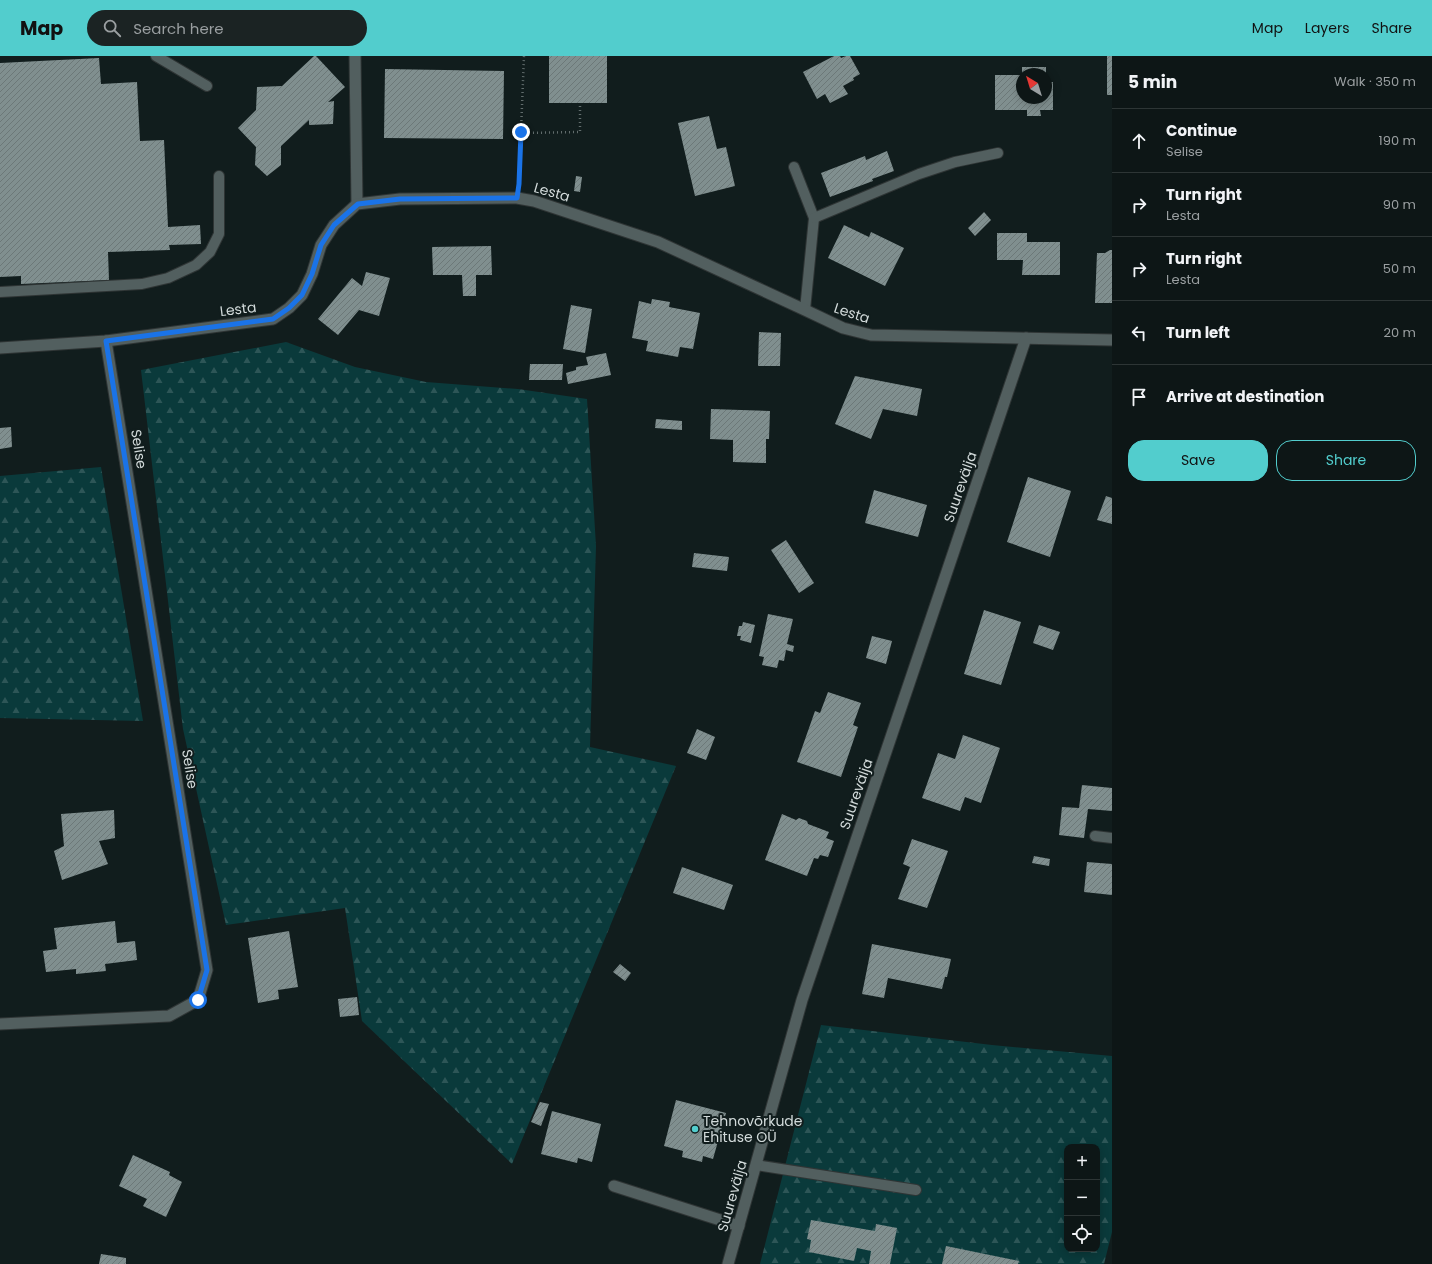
<!DOCTYPE html>
<html lang="en">
<head>
<meta charset="utf-8">
<style>
	:root { --surface:#0d1616; --page:#1b2323; --text:#f1f3f6; --muted:#9a9fa1; --line:#2d3535; --accent:#52cdcd }
	body { margin:0; font-family:Poppins,sans-serif; background:var(--page); color:var(--text) }
	.controls { position:absolute; right:12px; bottom:12px; display:grid; overflow:hidden; border-radius:8px; box-shadow:0 2px 10px #0003 }
	.controls button { width:36px; height:36px; display:grid; place-items:center; padding:0; border:0; border-bottom:1px solid var(--line); background:var(--surface); color:var(--text); font:20px sans-serif }
	.compass { position:absolute; left:1016px; top:12px; width:36px; height:36px; border-radius:50%; background:var(--surface); box-shadow:0 2px 10px #0003; rotate:322deg }
	.stop { position:absolute; width:12px; height:12px; margin:-9px; border:3px solid #1a73e8; border-radius:50%; background:#fff }
	.stop.end { background:#1a73e8; border-color:#fff; box-shadow:0 1px 4px #0008 }
	.list { margin:0; padding:0; list-style:none }
	h2 { display:flex; justify-content:space-between; align-items:center; height:52px; margin:0; padding:0 16px; font-size:17px }
	h2 small { font-size:13px; font-weight:400; color:var(--muted) }
	.list li { display:grid; grid-template-columns:26px 1fr auto; gap:12px; align-items:center; box-sizing:border-box; height:64px; padding:0 16px; border-top:1px solid var(--line) }
	.list b { display:block; font-size:15px; white-space:nowrap }
	.list p { margin:0; font-size:13px; white-space:nowrap; color:var(--muted) }
	.list em { font-size:13px; font-style:normal; color:var(--muted) }
	.actions { display:flex; gap:8px; padding:12px 16px }
	.actions a { flex:1; padding:9px 0; border:1px solid var(--accent); border-radius:16px; text-align:center; font-size:14px; color:var(--accent) }
	.actions .main { background:var(--accent); color:#111 }
	.icon { flex:none; width:22px; height:22px; fill:none; stroke:currentColor; stroke-width:2; stroke-linecap:round; stroke-linejoin:round }
	.map { position:relative; flex:none; width:1112px; height:1208px; overflow:hidden }
	header { display:flex; align-items:center; gap:24px; box-sizing:border-box; height:56px; padding:0 20px; background:var(--accent); color:#111 }
	header strong { font-size:19px }
	nav { display:flex; gap:22px; margin-inline-start:auto; font-size:14px }
	.search { width:280px; height:36px; background:var(--page); display:flex; align-items:center; gap:10px; box-sizing:border-box; padding:0 14px; border-radius:22px; color:var(--muted); font-size:15px }
	main { display:flex }
	aside { flex:1; background:var(--surface) }
	.map>svg:first-child { display:block }
	.forest { fill:url(#forest-firs); fill-rule:evenodd }
	.building { fill:url(#building-hatch) }
	.lines { fill:none; stroke-linecap:round; stroke-linejoin:round }
	.service-casing { stroke:#2f3535; stroke-width:12 }
	.pedestrian-casing { stroke:#2f3535; stroke-width:13 }
	.minor-casing { stroke:#2f3535; stroke-width:13 }
	.path { stroke:#626d6d; stroke-width:2.5; stroke-dasharray:1 3; stroke-linecap:butt }
	.service { stroke:#525f5f; stroke-width:10 }
	.pedestrian { stroke:#525f5f; stroke-width:11 }
	.minor { stroke:#525f5f; stroke-width:11 }
	.route { stroke:#1a73e8; stroke-width:5 }
	.poi-dot { fill:#52cdcd; stroke:#111d1d; stroke-width:1.5 }
	.labels { text-anchor:middle; stroke-width:4; stroke-linejoin:round; paint-order:stroke }
	.street-label { font-size:14px; fill:#d2dada; stroke:#111d1d }
	.poi-label { font-size:14px; fill:#d2dada; stroke:#111d1d; text-anchor:start }
</style>
</head>
<body>
<header>
<strong>Map</strong>
<div class="search"><svg class="icon" aria-label="search" viewBox="0 0 24 24"><circle cx="10" cy="10" r="6"/><path d="M15 15l6 6"/></svg>Search here</div>
<nav><a>Map</a><a>Layers</a><a>Share</a></nav>
</header>
<main>
<div class="map">
<svg width="1112" height="1208" viewBox="0 0 1112 1208">
	<defs>
		<pattern id="forest-firs" width="22" height="20" patternUnits="userSpaceOnUse"><rect width="22" height="20" fill="#0a3a3b"/><path d="M5 1l3.5 6h-7zM16 11l3.5 6h-7z" fill="#2d5657"/></pattern>
		<pattern id="building-hatch" width="6" height="6" patternUnits="userSpaceOnUse"><rect width="6" height="6" fill="#808f8f"/><path d="M-1 1l2-2M0 6l6-6M5 7l2-2" fill="none" stroke="#6c7878"/></pattern>
	</defs>
	<rect width="100%" height="100%" fill="#111d1d"/>
	<g class="forest">
		<path d="M286,286L355,311L426,326L518,333L587,343L596,490L590,691L676,710L512,1108L362,965L345,852L226,869L183,673L141,314Z"/>
		<path d="M101,411L143,665L0,662V420Z"/>
		<path d="M821,969L992,989L1112,1000V1176L1104,1208H760ZM1067,1091H1097V1193H1067Z"/>
	</g>
	<g class="building">
		<path d="M314,0H316L345,31L328,46L334,45L333,68L309,69V64L281,90V109L267,120L255,109L256,91L238,72L256,54L257,31L282,30Z"/>
		<rect x="549" y="0" width="58" height="47"/>
		<path d="M834,0H840L841,2L846,0H850L860,18L853,22L854,24L843,30L848,38L830,47L825,38L817,43L803,16Z"/>
		<rect x="1107" y="0" width="5" height="39"/>
		<path d="M99,2L101,28L137,26L140,85L164,84L168,171L200,169L201,188L169,189L170,194L108,196L109,224L21,228V220L0,221V7Z"/>
		<rect x="1022" y="11" width="24" height="7"/>
		<path d="M385,13L504,15L503,83L384,82Z"/>
		<path d="M995,19H1022V42H1046V27L1053,26V54H1040L1041,60H1027V54H995Z"/>
		<path d="M709,60L717,93L726,91L735,130L695,140L678,67Z"/>
		<path d="M887,95L894,115L872,123L873,125L830,141L821,117L865,100L866,104Z"/>
		<path d="M576,120L582,121L580,136L574,135Z"/>
		<path d="M984,156L991,164L975,180L968,172Z"/>
		<path d="M844,169L869,181L871,176L904,192L885,230L828,202Z"/>
		<path d="M997,177H1027V186H1060V219H1022L1023,204H997Z"/>
		<path d="M491,190L492,219H476V240H463L462,219H433L432,191Z"/>
		<path d="M1110,194H1112V247H1095L1097,197H1105Z"/>
		<path d="M366,216L390,222L379,260L359,254L338,279L318,263L352,222L362,230Z"/>
		<path d="M652,243L670,246L669,251L700,257L693,293L680,291L678,301L646,295L648,285L632,282L639,245L651,248Z"/>
		<path d="M571,249L592,253L585,297L563,293Z"/>
		<path d="M759,276L781,277L780,310H758Z"/>
		<path d="M606,297L611,319L568,328L566,317L576,314V311L588,309L586,301Z"/>
		<path d="M530,308H563L562,324H529Z"/>
		<path d="M855,320L922,333L917,360L883,353L871,383L835,368Z"/>
		<path d="M711,353L770,355L769,383H766V407L733,406V384L710,383Z"/>
		<path d="M656,363L682,365V374L655,372Z"/>
		<path d="M11,371L12,391L0,393V372Z"/>
		<path d="M1028,421L1071,435L1050,501L1007,486Z"/>
		<path d="M874,434L927,449L918,481L865,467Z"/>
		<path d="M1106,440L1112,442V468L1097,464Z"/>
		<path d="M786,484L814,527L799,537L771,494Z"/>
		<path d="M694,497L729,501L727,515L692,511Z"/>
		<path d="M984,554L1021,566L1001,629L964,618Z"/>
		<path d="M768,558L793,563L787,588L794,590L793,596L786,594L784,605L779,604L777,612L762,609L764,601L759,600Z"/>
		<path d="M743,566L755,569L751,587L740,584L741,580H737L739,570H742Z"/>
		<path d="M1039,569L1060,576L1053,594L1033,587Z"/>
		<path d="M872,580L892,585L886,608L866,602Z"/>
		<path d="M828,636L861,647L853,669L858,671L841,721L797,706L815,655L820,657Z"/>
		<path d="M697,673L715,681L706,704L687,697Z"/>
		<path d="M963,679L1000,692L981,747L965,741L960,755L922,742L938,697L955,703Z"/>
		<path d="M1082,729L1112,732V755L1088,753L1084,782L1059,779L1062,751L1079,752Z"/>
		<path d="M114,754L115,782L99,785L108,808L62,824L54,795L64,790L61,758Z"/>
		<path d="M782,758L796,764L799,762L807,765L808,768L829,776L826,782L834,785L828,801L820,799L818,803L814,802L807,820L765,804Z"/>
		<path d="M912,783L948,795L927,852L898,843L910,811L903,808Z"/>
		<path d="M1034,800L1050,803L1049,810L1032,807Z"/>
		<path d="M1087,806L1112,808V839L1084,836Z"/>
		<path d="M682,811L733,829L724,854L673,837Z"/>
		<path d="M115,865L117,887L135,885L137,904L105,908L106,915L76,918V913L46,916L43,895L57,893L54,872Z"/>
		<path d="M289,875L298,931L278,934L279,943L258,947L248,882Z"/>
		<path d="M872,888L951,903L947,921H945L942,933L888,922L884,942L862,938Z"/>
		<path d="M620,908L631,917L625,925L613,916Z"/>
		<path d="M357,941L359,959L340,961L338,943Z"/>
		<path d="M676,1044L726,1057L713,1103L703,1100L702,1106L682,1101L683,1095L664,1090Z"/>
		<path d="M540,1046L549,1048L541,1070L531,1066Z"/>
		<path d="M552,1055L601,1068L592,1106L578,1102L577,1107L541,1098Z"/>
		<path d="M133,1099L170,1116L169,1119L182,1126L166,1161L143,1150L147,1143L119,1130Z"/>
		<path d="M811,1164L875,1175L876,1168L897,1172L890,1208H869L871,1195L857,1192L854,1205L809,1196L811,1184L807,1183Z"/>
		<path d="M946,1190L1019,1205L1018,1208H942Z"/>
		<path d="M101,1198L126,1202V1208H99Z"/>
	</g>
	<g class="lines">
		<defs>
			<g id="service">
				<path d="M156,0L207,30"/>
				<path d="M794,111L814,162L805,254"/>
				<path d="M814,162L919,118L955,106L998,97"/>
				<path d="M0,236L142,228L168,222L196,209L210,196L219,178V120"/>
				<path d="M1095,780L1112,782"/>
				<path d="M756,1109L916,1134"/>
			</g>
			<path id="pedestrian" d="M355,0L357,148"/>
			<g id="minor">
				<path d="M0,292L106,285L273,263L289,252L302,239L312,218L321,189L334,169L357,148L400,143L517,142L534,145L658,186L805,254L843,272L871,279L1112,284"/>
				<path d="M0,968L169,960L198,944L207,914L106,285"/>
				<path d="M614,1130L739,1170"/>
				<path d="M728,1208L802,944L1026,282"/>
			</g>
		</defs>
		<use href="#service" class="service-casing"/>
		<use href="#pedestrian" class="pedestrian-casing"/>
		<use href="#minor" class="minor-casing"/>
		<g class="path">
			<path d="M521,77L580,76V47"/>
			<path d="M519,125L524,0"/>
		</g>
		<use href="#service" class="service"/>
		<use href="#pedestrian" class="pedestrian"/>
		<use href="#minor" class="minor"/>
	</g>
	<g class="lines">
		<path class="route" d="M198,944L207,914L106,285L273,263L289,252L302,239L312,218L321,189L334,169L358,148L400,143L517,142L519,128L521,76"/>
	</g>
	<circle class="poi-dot" cx="695" cy="1073" r="4"/>
	<g class="labels">
		<g class="street-label">
			<text transform="translate(552 136) rotate(16)" y="5">Lesta</text>
			<text transform="translate(238 253) rotate(-7)" y="5">Lesta</text>
			<text transform="translate(852 257) rotate(18)" y="5">Lesta</text>
			<text transform="translate(139 393) rotate(81)" y="5">Selise</text>
			<text transform="translate(960 431) rotate(-71)" y="5">Suurevälja</text>
			<text transform="translate(190 713) rotate(81)" y="5">Selise</text>
			<text transform="translate(856 738) rotate(-71)" y="5">Suurevälja</text>
			<text transform="translate(732 1140) rotate(-74)" y="5">Suurevälja</text>
		</g>
		<g class="poi-label">
			<text x="703" y="1070">Tehnovõrkude<tspan x="703" dy="16">Ehituse OÜ</tspan></text>
		</g>
	</g>
</svg>
<div class="controls">
<button>+</button>
<button>−</button>
<button><svg class="icon" aria-label="locate" viewBox="0 0 24 24"><circle cx="12" cy="12" r="6"/><path d="M12 2v4M12 18v4M2 12h4M18 12h4"/></svg></button>
</div>
<svg class="compass" viewBox="-18 -18 36 36"><path d="M0-13l5 13h-10z" fill="#e53935"/><path d="M0 13l5-13h-10z" fill="#9a9fa1"/></svg>
<div class="stop" style="left:198px;top:944px"></div>
<div class="stop end" style="left:521px;top:76px"></div>
</div>
<aside>
<h2>5 min<small>Walk · 350 m</small></h2>
<ul class="list">
<li><svg class="icon" aria-label="ahead" viewBox="0 0 24 24"><path d="M12 20V5M6 11l6-6 6 6"/></svg><div><b>Continue</b><p>Selise</p></div><em>190 m</em></li>
<li><svg class="icon" aria-label="right" viewBox="0 0 24 24"><path d="M7 20v-9h11M14 6l5 5-5 5"/></svg><div><b>Turn right</b><p>Lesta</p></div><em>90 m</em></li>
<li><svg class="icon" aria-label="right" viewBox="0 0 24 24"><path d="M7 20v-9h11M14 6l5 5-5 5"/></svg><div><b>Turn right</b><p>Lesta</p></div><em>50 m</em></li>
<li><svg class="icon" aria-label="left" viewBox="0 0 24 24"><path d="M17 20v-9H6M10 6l-5 5 5 5"/></svg><div><b>Turn left</b></div><em>20 m</em></li>
<li><svg class="icon" aria-label="arrive" viewBox="0 0 24 24"><path d="M6 21V4h12l-3 4 3 4H6"/></svg><div><b>Arrive at destination</b></div></li>
</ul>
<div class="actions"><a class="main">Save</a><a>Share</a></div>
</aside>
</main>
</body>
</html>
